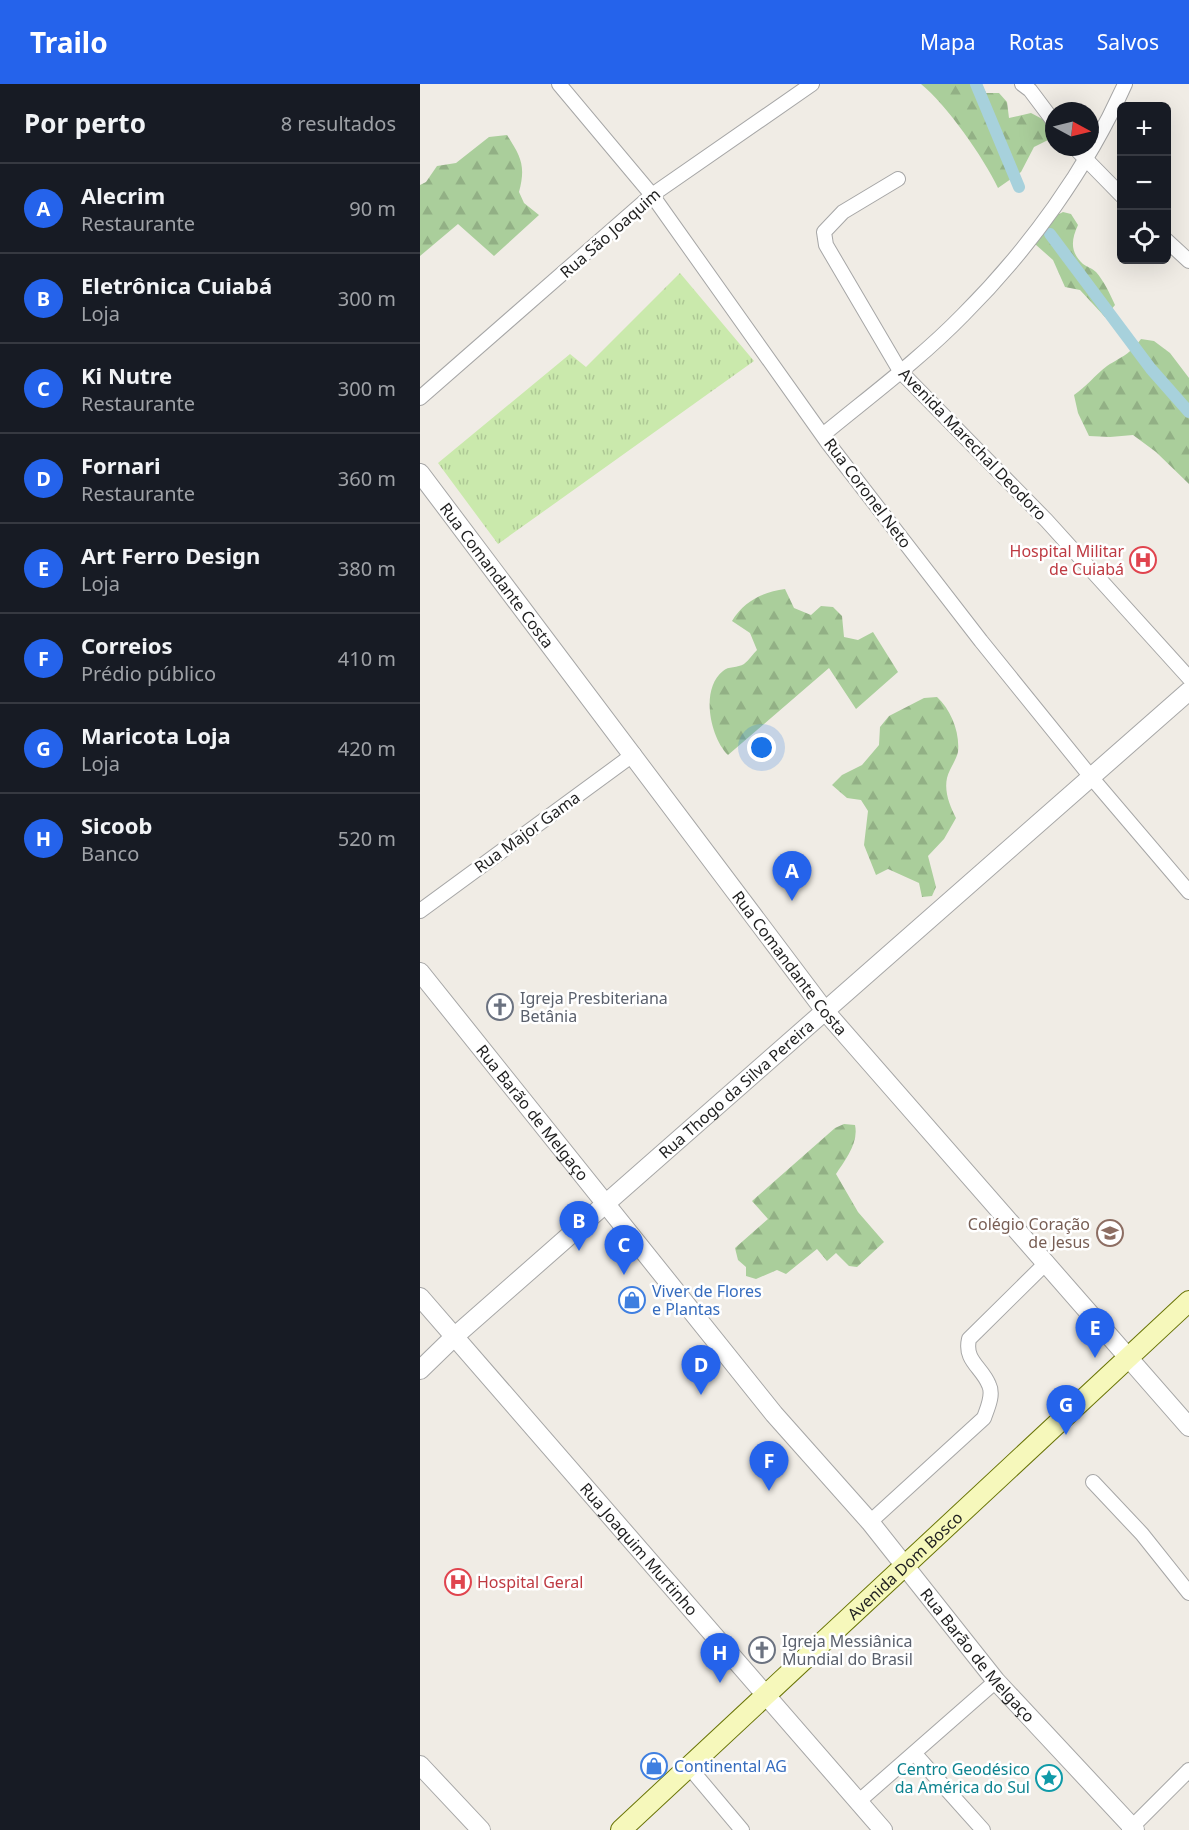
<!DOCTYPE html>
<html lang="pt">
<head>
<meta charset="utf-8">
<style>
	:root { --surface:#171b24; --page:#242831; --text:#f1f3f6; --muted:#9ea1a6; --line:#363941; --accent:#2563eb }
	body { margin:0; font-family:"Noto Sans",sans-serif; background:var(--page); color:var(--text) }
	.controls { position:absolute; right:18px; top:18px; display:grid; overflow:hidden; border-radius:9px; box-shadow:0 6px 24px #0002 }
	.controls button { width:54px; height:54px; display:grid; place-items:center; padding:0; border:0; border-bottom:2px solid var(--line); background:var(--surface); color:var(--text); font:30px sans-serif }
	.compass { position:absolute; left:625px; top:18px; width:54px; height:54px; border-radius:50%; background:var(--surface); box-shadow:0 6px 24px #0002; rotate:97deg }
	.you { position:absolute; left:342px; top:664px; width:21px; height:21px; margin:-15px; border:4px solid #fff; border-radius:50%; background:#1a73e8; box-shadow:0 0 0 9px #1a73e833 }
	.badge { display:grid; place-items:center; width:39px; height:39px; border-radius:50%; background:var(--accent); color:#fff; font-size:20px; font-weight:700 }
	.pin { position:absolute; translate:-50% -50px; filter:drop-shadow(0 2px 3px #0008) }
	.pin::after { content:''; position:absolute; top:32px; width:21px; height:18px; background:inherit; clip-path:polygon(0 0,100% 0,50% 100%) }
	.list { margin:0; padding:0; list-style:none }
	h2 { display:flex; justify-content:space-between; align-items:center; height:78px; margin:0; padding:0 24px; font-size:26px }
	h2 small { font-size:20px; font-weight:400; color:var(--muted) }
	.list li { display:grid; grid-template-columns:39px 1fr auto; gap:18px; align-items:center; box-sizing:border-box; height:90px; padding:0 24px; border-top:2px solid var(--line) }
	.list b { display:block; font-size:22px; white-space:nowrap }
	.list p { margin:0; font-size:20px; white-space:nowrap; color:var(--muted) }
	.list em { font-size:20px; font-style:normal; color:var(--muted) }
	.icon { flex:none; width:33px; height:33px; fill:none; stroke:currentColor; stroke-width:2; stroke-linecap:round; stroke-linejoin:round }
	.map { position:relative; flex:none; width:769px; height:1746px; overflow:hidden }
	header { display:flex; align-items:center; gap:36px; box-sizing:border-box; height:84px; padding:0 30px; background:var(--accent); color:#fff }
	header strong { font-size:28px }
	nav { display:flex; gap:33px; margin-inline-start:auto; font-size:21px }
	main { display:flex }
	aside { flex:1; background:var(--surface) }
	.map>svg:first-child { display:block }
	.grass { fill:url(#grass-tufts) }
	.forest { fill:url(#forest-firs) }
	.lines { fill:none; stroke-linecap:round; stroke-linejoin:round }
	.canal { stroke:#a7d1dc; stroke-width:12 }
	.minor-casing { stroke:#a6a6a6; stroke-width:16 }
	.tertiary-casing { stroke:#a6a6a6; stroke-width:20 }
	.secondary-casing { stroke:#6a7507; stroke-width:22 }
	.minor { stroke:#fff; stroke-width:14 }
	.tertiary { stroke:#fff; stroke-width:18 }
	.secondary { stroke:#f6f8bb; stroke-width:20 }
	.labels { text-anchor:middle; stroke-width:5; stroke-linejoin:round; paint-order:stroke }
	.street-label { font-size:16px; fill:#1f1f1f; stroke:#fff }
	.health-label { font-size:16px; fill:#be3a42; stroke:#fff; text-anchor:end }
	.worship-label { font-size:16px; fill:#5b616d; stroke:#fff; text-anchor:start }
	.education-label { font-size:16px; fill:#785e54; stroke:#fff; text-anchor:end }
	.shop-label { font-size:16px; fill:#366cbe; stroke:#fff; text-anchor:start }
	.culture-label { font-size:16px; fill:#0d838f; stroke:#fff; text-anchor:end }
</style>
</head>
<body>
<header>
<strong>Trailo</strong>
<nav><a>Mapa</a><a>Rotas</a><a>Salvos</a></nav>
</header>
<main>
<aside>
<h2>Por perto<small>8 resultados</small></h2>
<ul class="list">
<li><span class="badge">A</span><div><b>Alecrim</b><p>Restaurante</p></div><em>90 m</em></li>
<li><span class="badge">B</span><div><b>Eletrônica Cuiabá</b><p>Loja</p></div><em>300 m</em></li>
<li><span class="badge">C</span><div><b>Ki Nutre</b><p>Restaurante</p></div><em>300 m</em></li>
<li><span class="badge">D</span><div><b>Fornari</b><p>Restaurante</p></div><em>360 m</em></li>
<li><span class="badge">E</span><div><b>Art Ferro Design</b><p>Loja</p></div><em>380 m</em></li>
<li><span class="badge">F</span><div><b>Correios</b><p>Prédio público</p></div><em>410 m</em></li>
<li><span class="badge">G</span><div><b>Maricota Loja</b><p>Loja</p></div><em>420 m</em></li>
<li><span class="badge">H</span><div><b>Sicoob</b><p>Banco</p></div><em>520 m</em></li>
</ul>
</aside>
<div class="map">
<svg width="769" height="1746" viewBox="0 0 769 1746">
	<defs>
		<pattern id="grass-tufts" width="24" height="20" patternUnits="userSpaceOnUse" patternTransform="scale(1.5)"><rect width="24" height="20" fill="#cae9ac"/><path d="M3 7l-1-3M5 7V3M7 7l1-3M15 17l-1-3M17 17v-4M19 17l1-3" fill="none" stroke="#adc794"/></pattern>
		<pattern id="forest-firs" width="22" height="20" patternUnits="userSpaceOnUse" patternTransform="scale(1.5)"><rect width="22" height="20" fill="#aace9b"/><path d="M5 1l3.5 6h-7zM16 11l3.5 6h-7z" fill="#92b085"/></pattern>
	</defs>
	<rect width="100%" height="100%" fill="#f0ece5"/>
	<path class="grass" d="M260,189L334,277L78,460L18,379L150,270L166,283Z"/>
	<g class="forest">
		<path d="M501,0H562L566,9H579L587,18L589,34L611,29L626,37L628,56L614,63L601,88L578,104C564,74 526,20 501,0Z"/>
		<path d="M87,51C101,73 106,82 99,108L104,119L119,131L74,172L38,140L0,172V101L6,98L17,82L36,79L69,53Z"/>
		<path d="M643,128L651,130L658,141C651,156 650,168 663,180C667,183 672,184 676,188C684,197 690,210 695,221L685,233L660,206L645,203L633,176L615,160L637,131Z"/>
		<path d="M721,255L734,257L750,269L769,294V400L736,368L713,351L690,353L669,352L658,329L654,311C666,303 675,291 687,282C704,271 708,272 721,255Z"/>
		<path d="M365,505L374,524L391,531L401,522L413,523L422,532L424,553L438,556L453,548L478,588L436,625L409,584L308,671C290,653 280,605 303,587C308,582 318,584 324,580C329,576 333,570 337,566L330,549L312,537C324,517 343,508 365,505Z"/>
		<path d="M517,613C531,626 540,648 538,668C536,677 529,685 527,694C524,708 530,722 536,734L524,755L508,772L516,803L512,812L502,813L499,799L468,785L456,791L444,761L448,727L441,716L427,714L412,701L422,691L442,681L459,661L460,643L469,632L504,614Z"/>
		<path d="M424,1040L435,1041C439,1059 425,1076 416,1090L438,1128L464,1158L437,1183L429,1182L416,1169L407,1177L397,1165L366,1190L357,1186L336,1195L326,1192V1183L318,1176L315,1164L348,1135L332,1117L415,1044Z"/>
	</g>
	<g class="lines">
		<g class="canal">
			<path d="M556,0L599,103"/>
			<path d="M630,150L731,285L769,328"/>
		</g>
		<defs>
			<g id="minor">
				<path d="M139,0L232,111L408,359L561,557L671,693L769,808"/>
				<path d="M602,0L610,6L634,38"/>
				<path d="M654,63L702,112"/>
				<path d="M478,95L423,128L404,148L406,161L480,287L627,437L769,594"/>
				<path d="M746,156L769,177"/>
				<path d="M0,314L232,111L392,0"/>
				<path d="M404,350C450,312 500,275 543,231C609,165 667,85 705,0"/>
				<path d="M0,827L214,670"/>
				<path d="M673,1398L722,1450L769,1509"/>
				<path d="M450,1438L564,1334C567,1325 574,1311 569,1301C562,1283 544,1277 549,1255L627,1178"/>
				<path d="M495,1670L563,1746"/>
				<path d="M269,1683L322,1746"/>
				<path d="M438,1718L576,1597"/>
				<path d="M709,1746L769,1686"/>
			</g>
			<g id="tertiary">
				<path id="s1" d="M0,389L405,927L769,1343"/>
				<path id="s2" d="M0,888L354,1330L450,1438L576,1597L715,1746"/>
				<path id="s3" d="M0,1213L463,1746"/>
				<path id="s4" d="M0,1286L34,1253L769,607"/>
				<path d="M0,1681L61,1746"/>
			</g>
			<g id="secondary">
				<path id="s5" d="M201,1746L769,1217"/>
			</g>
		</defs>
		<use href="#minor" class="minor-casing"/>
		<use href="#tertiary" class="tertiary-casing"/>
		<use href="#secondary" class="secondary-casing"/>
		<use href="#minor" class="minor"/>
		<use href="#tertiary" class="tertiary"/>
		<use href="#secondary" class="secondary"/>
	</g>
	<defs>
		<symbol id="hospital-ring" viewBox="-11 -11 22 22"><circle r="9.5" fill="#fff" stroke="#e0444e" stroke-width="1.5"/><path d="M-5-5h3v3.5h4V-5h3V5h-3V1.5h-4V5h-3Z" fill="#e0444e"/></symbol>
		<symbol id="church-ring" viewBox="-11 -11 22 22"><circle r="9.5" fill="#fff" stroke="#6b7280" stroke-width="1.5"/><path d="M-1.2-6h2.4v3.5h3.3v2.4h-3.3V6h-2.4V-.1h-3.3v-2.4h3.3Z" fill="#6b7280"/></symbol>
		<symbol id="school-ring" viewBox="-11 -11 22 22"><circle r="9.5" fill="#fff" stroke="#8d6e63" stroke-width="1.5"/><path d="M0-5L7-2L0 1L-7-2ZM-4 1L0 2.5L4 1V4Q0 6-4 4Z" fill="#8d6e63"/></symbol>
		<symbol id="shop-ring" viewBox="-11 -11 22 22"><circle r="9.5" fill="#fff" stroke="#3f7fe0" stroke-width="1.5"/><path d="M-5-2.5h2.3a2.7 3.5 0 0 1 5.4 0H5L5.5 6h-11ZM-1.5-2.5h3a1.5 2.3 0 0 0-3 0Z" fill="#3f7fe0"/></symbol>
		<symbol id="sight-ring" viewBox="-11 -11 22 22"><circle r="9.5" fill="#fff" stroke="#0f9aa8" stroke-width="1.5"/><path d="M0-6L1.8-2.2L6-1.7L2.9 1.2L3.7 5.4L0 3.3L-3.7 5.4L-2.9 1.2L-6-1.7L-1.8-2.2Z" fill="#0f9aa8"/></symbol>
	</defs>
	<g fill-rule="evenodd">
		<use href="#hospital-ring" x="708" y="461" width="30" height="30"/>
		<use href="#church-ring" x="65" y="908" width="30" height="30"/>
		<use href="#school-ring" x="675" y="1134" width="30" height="30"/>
		<use href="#shop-ring" x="197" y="1201" width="30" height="30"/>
		<use href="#hospital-ring" x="23" y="1483" width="30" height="30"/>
		<use href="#church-ring" x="327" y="1551" width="30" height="30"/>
		<use href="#shop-ring" x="219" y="1667" width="30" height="30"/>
		<use href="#sight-ring" x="614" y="1679" width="30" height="30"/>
	</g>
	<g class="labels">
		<g class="street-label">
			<text transform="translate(190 149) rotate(-41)" y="6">Rua São Joaquim</text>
			<text transform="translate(553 360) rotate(46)" y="6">Avenida Marechal Deodoro</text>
			<text transform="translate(448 409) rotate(53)" y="6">Rua Coronel Neto</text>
			<text dy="6" stroke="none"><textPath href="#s1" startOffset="128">Rua Comandante Costa</textPath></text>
			<text transform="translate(107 748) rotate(-36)" y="6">Rua Major Gama</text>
			<text dy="6" stroke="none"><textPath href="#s1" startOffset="614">Rua Comandante Costa</textPath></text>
			<text dy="6" stroke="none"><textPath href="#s4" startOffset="423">Rua Thogo da Silva Pereira</textPath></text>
			<text dy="6" stroke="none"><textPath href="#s2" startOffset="180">Rua Barão de Melgaço</textPath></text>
			<text dy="6" stroke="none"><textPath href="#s3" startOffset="334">Rua Joaquim Murtinho</textPath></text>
			<text dy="6" stroke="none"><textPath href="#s5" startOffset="388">Avenida Dom Bosco</textPath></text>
			<text dy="6" stroke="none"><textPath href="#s2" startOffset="882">Rua Barão de Melgaço</textPath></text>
		</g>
		<g class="health-label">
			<text x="704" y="473">Hospital Militar<tspan x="704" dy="18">de Cuiabá</tspan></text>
			<text x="57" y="1504" text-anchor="start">Hospital Geral</text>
		</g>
		<g class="worship-label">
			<text x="100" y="920">Igreja Presbiteriana<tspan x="100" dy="18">Betânia</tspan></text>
			<text x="362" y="1563">Igreja Messiânica<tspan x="362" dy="18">Mundial do Brasil</tspan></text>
		</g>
		<g class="education-label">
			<text x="670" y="1146">Colégio Coração<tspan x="670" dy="18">de Jesus</tspan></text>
		</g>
		<g class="shop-label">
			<text x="232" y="1213">Viver de Flores<tspan x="232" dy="18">e Plantas</tspan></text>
			<text x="254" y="1688">Continental AG</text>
		</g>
		<g class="culture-label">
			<text x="610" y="1691">Centro Geodésico<tspan x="610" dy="18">da América do Sul</tspan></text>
		</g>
	</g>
</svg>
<div class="controls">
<button>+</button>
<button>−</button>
<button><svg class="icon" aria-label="locate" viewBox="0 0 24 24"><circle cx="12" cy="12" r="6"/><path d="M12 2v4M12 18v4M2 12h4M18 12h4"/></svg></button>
</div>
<svg class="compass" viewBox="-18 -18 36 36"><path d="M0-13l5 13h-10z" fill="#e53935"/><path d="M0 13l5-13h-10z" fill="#9ea1a6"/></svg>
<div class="you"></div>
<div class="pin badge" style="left:372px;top:817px">A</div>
<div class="pin badge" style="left:159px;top:1167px">B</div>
<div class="pin badge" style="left:204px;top:1191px">C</div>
<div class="pin badge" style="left:281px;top:1311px">D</div>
<div class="pin badge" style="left:675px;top:1274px">E</div>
<div class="pin badge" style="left:349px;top:1407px">F</div>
<div class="pin badge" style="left:646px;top:1351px">G</div>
<div class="pin badge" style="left:300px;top:1599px">H</div>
</div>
</main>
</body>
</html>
